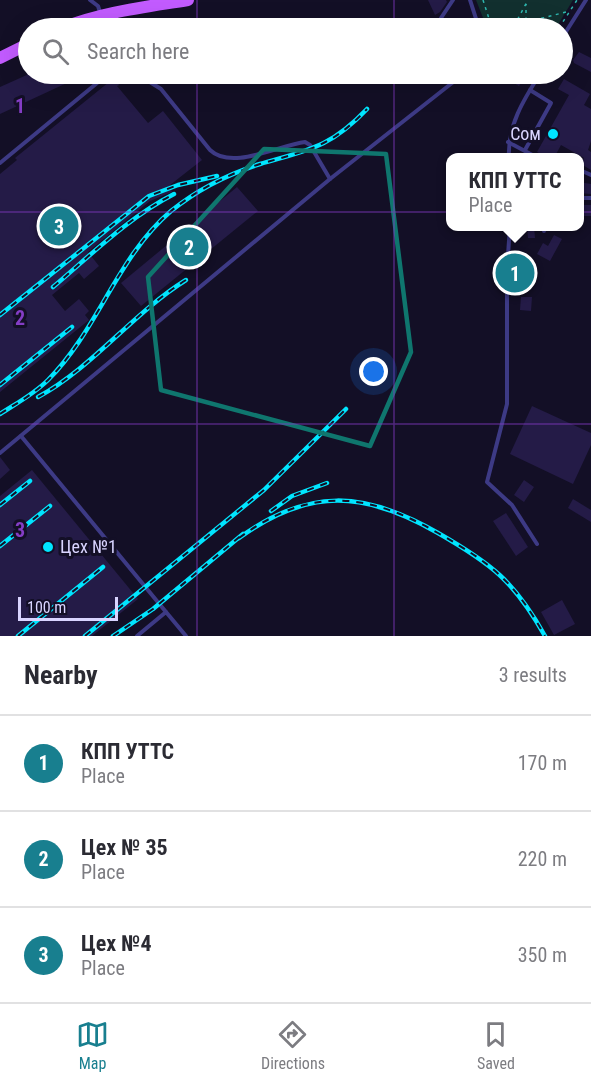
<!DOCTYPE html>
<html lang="en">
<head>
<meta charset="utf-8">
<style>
	:root { --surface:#fff; --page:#f2f2f3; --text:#2b2b33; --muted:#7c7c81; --line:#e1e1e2; --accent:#187f8f }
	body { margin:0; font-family:"Roboto Condensed",sans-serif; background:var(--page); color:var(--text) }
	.scale { position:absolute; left:18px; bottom:15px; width:100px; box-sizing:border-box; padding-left:6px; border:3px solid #d9d4ff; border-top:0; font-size:16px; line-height:21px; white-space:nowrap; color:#d9d4ff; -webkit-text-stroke:4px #130f26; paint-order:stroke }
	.you { position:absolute; left:374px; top:372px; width:21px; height:21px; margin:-15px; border:4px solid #fff; border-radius:50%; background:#1a73e8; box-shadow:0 0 0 9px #1a73e833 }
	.badge { display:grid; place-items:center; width:39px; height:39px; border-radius:50%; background:var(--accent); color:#fff; font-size:20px; font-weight:700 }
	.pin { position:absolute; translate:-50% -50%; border:3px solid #fff; box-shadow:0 2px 6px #0006 }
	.popup { position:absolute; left:446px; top:153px; width:138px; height:78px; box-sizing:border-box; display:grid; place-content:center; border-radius:12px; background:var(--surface); filter:drop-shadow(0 2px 4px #0005); font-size:20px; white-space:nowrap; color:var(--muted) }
	.popup b { font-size:22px; color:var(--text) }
	.popup::after { content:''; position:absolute; left:50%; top:100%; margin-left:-12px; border:12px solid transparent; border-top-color:var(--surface) }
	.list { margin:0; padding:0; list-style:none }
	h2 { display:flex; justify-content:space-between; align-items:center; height:78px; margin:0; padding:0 24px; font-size:26px }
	h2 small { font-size:20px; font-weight:400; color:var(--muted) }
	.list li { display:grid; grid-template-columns:39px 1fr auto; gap:18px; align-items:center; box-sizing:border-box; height:96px; padding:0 24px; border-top:2px solid var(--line) }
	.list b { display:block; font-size:22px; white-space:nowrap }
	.list p { margin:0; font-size:20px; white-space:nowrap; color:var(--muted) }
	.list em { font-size:20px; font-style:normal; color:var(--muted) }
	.icon { flex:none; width:33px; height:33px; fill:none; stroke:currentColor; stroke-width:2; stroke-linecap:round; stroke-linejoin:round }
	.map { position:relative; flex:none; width:591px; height:636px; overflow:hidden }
	.search { position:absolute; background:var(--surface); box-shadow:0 6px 24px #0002; left:18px; right:18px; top:18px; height:66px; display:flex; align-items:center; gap:15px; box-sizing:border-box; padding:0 21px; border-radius:33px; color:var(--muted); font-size:22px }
	.sheet { height:366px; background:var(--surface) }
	nav { display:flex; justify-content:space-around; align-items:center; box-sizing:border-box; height:84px; border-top:2px solid var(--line); background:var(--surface); font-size:16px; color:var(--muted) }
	nav a { display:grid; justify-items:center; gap:3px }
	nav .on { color:var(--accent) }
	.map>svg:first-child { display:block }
	.green { fill:#12302f }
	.building { fill:#241b47 }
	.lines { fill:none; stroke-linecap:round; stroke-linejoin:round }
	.path { stroke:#2fb8b0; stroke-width:1.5; stroke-dasharray:3 4.5; stroke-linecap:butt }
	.lane { stroke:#3d3a85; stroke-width:4 }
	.primary { stroke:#c25bff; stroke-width:12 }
	.rail-casing { stroke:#00e5ff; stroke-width:4.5 }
	.rail { stroke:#130f26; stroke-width:2; stroke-dasharray:7; stroke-linecap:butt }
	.marked { fill:none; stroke:#0f766e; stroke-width:4.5; stroke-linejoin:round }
	.grid { fill:none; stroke:#843dc5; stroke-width:1.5; stroke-opacity:0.55 }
	.poi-dot { fill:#00e5ff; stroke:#130f26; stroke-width:2 }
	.labels { text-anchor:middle; stroke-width:6; stroke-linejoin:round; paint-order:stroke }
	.poi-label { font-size:18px; fill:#d9d4ff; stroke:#130f26; text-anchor:end }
	.grid-label { font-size:20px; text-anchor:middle; font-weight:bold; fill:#843dc5; stroke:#130f26; stroke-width:6; stroke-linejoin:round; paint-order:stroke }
</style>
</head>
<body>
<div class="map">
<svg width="591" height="636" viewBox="0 0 591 636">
	<rect width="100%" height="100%" fill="#130f26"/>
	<path class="green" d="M476,0H573L556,28H483L485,23Z"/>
	<g class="building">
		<path d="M428,0H446L447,2L440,12L435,15Z"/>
		<path d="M579,52L591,58V72L574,63L573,60Z"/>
		<path d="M29,74H65L69,82L0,114V87Z"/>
		<path d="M498,74H526L519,86Z"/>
		<path d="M114,78L119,85L117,86L148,123L163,111L202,160L170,185L172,192L150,201L88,252L99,266L84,279L79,273L52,295L65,311L79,299L89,311L85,315L89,320L0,392V174L17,160L15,158Z"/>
		<path d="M564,79L590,94L584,105L591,109V141L588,150L591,152V170L581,164L584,158L561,145L554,158H548L537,152L569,95L558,89Z"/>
		<path d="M579,182L591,184V194L579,193Z"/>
		<path d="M237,187L258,211L141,306L121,283Z"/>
		<rect x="579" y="205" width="12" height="11"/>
		<path d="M527,226H534L535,238H528Z"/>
		<path d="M554,235L562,239L550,261L537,254L543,243L548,246Z"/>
		<path d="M521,297H532L531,311L520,310Z"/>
		<path d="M532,406L591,433V445L573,484L510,454Z"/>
		<path d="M0,457L10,470L0,479Z"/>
		<path d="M32,470L138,599L92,636H0V496Z"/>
		<path d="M524,480L534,487L524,502L514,495Z"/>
		<path d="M573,499L591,510V522L568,508Z"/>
		<path d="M506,513L528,547L516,556L493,521Z"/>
		<path d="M562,600L575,624L554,635L541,612Z"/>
	</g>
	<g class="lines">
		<g class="path">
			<path d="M483,0L492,28"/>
			<path d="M514,26L528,0"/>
			<path d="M44,28L54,24"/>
			<path d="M513,28L523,23L570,11"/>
			<path d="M526,28V4"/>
			<path d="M559,28L577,0"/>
		</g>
		<g class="lane">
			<path d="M90,0L98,6L100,12"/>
			<path d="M470,0L479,28"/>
			<path d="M445,28L441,18L453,0"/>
			<path d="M562,38L586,0"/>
			<path d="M137,74L161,89L210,150C232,171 279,145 305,142L310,145L330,179"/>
			<path d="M508,142L538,158"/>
			<path d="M525,150L551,103L530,90"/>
			<path d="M509,158C507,126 524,99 540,74"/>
			<path d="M0,163L108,74"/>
			<path d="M582,171L591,175"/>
			<path d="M580,198H591"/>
			<path d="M510,226L507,270V404L487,482L512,505L537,544"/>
			<path d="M544,231V226"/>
			<path d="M21,436L166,612"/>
			<path d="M0,453L330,179L452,83L459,74"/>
			<path d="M137,636L166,612L186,636"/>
		</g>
		<g class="primary">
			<path d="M62,28C102,12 146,7 188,0"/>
			<path d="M0,58L28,44"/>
		</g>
		<defs>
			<g id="rail">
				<path d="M53,287C92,254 129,217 174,194"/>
				<path d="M0,315L149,196L178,185L217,176"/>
				<path d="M0,385L72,327"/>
				<path d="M38,397C93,367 133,313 186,280"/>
				<path d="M0,414C17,403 34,394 48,380C98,330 117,257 171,211C197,190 228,174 260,164C308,150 330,148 367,109"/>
				<path d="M0,505L30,481"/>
				<path d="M271,511L292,496L327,483"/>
				<path d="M239,538C309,487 365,491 438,533C492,564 514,581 545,636"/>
				<path d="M0,546L50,506"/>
				<path d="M18,636L103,567"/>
				<path d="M85,636L264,490L346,409"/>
				<path d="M113,636L153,609L243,534"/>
			</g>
		</defs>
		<use href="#rail" class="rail-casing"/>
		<use href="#rail" class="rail"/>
	</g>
	<path class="marked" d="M264,149L386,154L411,352L370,446L161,390L148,277Z"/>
	<path class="grid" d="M197,0V28M394,0V28M197,74V636M394,74V636M0,212H591M0,424H591"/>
	<g class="poi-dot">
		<circle cx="553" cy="134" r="6"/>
		<circle cx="48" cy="547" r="6"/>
	</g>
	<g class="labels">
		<g class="poi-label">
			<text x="541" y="140">Сом</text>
			<text x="60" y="553" text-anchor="start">Цех №1</text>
		</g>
	</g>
	<g class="grid-label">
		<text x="20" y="113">1</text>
		<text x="20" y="325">2</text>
		<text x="20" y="537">3</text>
	</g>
</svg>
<div class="scale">100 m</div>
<div class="you"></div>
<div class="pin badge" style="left:515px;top:273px">1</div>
<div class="popup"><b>КПП УТТС</b>Place</div>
<div class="pin badge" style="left:189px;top:247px">2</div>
<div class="pin badge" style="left:59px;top:226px">3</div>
<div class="search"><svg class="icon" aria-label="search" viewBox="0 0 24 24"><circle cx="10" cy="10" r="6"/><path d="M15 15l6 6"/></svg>Search here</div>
</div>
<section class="sheet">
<h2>Nearby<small>3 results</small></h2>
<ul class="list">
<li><span class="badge">1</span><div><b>КПП УТТС</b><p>Place</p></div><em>170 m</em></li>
<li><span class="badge">2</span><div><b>Цех № 35</b><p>Place</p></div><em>220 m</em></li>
<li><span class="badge">3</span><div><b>Цех №4</b><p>Place</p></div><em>350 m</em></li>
</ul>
</section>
<nav>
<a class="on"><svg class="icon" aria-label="map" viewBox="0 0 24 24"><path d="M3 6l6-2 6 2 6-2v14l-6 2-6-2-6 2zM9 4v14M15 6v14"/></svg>Map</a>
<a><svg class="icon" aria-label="directions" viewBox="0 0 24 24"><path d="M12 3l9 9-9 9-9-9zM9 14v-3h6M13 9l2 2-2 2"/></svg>Directions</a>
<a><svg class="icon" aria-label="saved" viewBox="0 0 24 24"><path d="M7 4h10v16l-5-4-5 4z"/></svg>Saved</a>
</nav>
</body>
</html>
